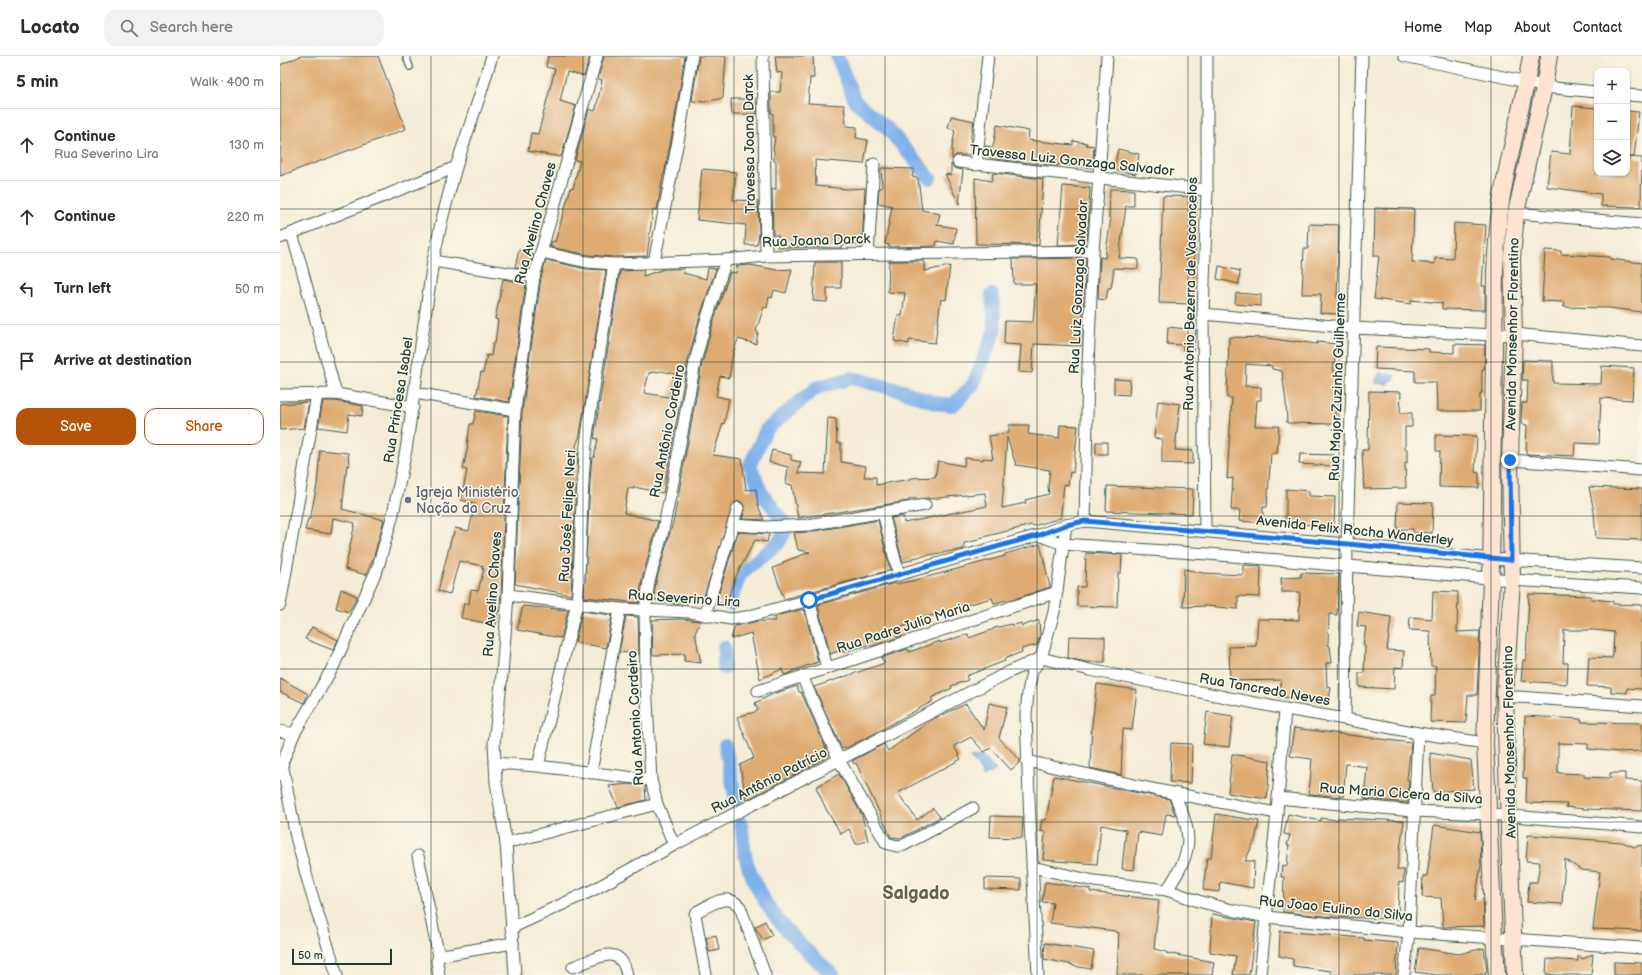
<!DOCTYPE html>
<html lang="en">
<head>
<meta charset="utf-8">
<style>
	:root { --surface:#fff; --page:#f2f2f3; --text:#2b2b33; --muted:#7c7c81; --line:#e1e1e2; --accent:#b45309 }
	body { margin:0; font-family:"Balsamiq Sans",sans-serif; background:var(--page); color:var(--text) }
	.controls { position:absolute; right:12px; top:12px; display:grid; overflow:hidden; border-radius:8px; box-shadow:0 1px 3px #0004 }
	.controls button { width:36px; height:36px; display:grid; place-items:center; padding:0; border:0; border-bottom:1px solid var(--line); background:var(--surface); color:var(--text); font:20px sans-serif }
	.scale { position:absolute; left:12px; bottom:10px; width:100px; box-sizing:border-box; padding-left:4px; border:2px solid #1f3d34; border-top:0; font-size:11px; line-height:14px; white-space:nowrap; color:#1f3d34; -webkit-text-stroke:3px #fbf7ec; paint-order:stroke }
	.stop { position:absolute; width:12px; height:12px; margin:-9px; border:3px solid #1a73e8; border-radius:50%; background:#fff }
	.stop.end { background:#1a73e8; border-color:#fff; box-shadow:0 1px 4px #0008 }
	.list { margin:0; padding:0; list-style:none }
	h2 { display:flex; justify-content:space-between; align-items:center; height:52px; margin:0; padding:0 16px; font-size:17px }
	h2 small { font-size:13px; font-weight:400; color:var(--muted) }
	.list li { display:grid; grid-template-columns:26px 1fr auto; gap:12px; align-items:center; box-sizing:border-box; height:72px; padding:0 16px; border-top:1px solid var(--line) }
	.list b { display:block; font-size:15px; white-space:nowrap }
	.list p { margin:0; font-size:13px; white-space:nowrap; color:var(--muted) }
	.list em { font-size:13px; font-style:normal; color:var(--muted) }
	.actions { display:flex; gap:8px; padding:12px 16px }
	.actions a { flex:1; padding:9px 0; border:1px solid var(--accent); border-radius:12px; text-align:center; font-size:14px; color:var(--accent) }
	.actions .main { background:var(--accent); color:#fff }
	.icon { flex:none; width:22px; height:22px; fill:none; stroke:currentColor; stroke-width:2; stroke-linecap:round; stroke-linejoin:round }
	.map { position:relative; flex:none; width:1362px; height:919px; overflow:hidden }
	header { display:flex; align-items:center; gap:24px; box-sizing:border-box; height:56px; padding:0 20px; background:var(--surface); border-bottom:1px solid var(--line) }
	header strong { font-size:19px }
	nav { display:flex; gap:22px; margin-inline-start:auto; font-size:14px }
	.search { width:280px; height:36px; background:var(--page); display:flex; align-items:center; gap:10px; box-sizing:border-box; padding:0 14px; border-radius:12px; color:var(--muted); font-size:15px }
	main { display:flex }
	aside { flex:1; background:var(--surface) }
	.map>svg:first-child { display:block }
	.water { fill:#7db0ea; stroke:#4e768f }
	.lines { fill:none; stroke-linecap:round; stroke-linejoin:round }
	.canal { stroke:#7db0ea; stroke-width:14 }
	.building { fill:#deab72; fill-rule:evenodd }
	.lane-casing { stroke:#3f574c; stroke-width:8 }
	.street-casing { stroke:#3f574c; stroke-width:13 }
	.secondary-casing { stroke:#3f574c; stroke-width:18 }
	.lane { stroke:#fff; stroke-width:5.5 }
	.street { stroke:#fff; stroke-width:11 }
	.secondary { stroke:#fde4d1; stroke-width:16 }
	.route { stroke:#1a73e8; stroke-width:5 }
	.grid { fill:none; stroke:#1f3d34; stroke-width:1; stroke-opacity:0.55 }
	.worship-dot { fill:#6b7280; stroke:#fbf7ec; stroke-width:1.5 }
	.labels { text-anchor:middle; stroke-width:3; stroke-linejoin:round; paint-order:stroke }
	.street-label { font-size:14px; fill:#1f3d34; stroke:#fbf7ec }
	.worship-label { font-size:14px; fill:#5b616d; stroke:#fbf7ec; text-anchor:start }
	.district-label { font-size:18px; font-weight:bold; fill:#62644a; stroke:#fbf7ec }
</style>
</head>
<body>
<header>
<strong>Locato</strong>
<div class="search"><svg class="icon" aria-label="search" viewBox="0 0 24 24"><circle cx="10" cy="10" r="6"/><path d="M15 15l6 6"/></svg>Search here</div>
<nav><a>Home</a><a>Map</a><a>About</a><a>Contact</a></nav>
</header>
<main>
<aside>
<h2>5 min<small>Walk · 400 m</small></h2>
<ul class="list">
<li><svg class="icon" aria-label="ahead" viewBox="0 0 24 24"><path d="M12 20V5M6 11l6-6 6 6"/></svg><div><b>Continue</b><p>Rua Severino Lira</p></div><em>130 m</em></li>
<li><svg class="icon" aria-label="ahead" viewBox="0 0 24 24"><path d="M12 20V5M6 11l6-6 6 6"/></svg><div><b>Continue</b></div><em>220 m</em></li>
<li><svg class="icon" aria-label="left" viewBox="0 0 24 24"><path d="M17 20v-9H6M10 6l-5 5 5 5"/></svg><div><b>Turn left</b></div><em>50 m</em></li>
<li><svg class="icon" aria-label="arrive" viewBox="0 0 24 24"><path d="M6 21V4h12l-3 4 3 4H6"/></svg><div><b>Arrive at destination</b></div></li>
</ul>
<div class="actions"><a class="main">Save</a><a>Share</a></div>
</aside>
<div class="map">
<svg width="1362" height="919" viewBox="0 0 1362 919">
	<rect width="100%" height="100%" fill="#fbf7ec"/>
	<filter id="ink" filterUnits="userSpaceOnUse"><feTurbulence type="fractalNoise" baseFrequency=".025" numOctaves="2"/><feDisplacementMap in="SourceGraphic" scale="8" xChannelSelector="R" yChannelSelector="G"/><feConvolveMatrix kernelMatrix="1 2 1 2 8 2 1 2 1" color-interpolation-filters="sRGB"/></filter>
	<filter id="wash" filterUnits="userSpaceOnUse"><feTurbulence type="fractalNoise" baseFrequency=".012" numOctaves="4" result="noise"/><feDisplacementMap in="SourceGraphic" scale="16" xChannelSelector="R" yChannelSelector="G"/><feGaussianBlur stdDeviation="0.9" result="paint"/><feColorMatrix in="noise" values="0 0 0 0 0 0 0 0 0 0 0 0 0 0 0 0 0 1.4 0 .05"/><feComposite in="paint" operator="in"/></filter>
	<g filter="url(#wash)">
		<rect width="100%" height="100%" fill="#f4ecd6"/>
		<g class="water">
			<path d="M1099,317L1115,319V323L1110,325L1109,328L1095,327Z"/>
			<path d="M702,700L716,714L703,721L698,710L690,702Z"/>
		</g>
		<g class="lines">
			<g class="canal">
				<path d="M557,0L575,45L607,72L650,122"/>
				<path d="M504,466L481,436L470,409L486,374L536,332L572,322L623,335L655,347L673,349L693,329L715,274L712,239"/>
				<path d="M450,548L460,518L499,486L506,474"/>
				<path d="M444,612V591"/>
				<path d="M445,689L456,745"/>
				<path d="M461,767C463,778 463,792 466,803C481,855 515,884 553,919"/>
			</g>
		</g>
		<g id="blocks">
			<g class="building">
				<path d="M21,0H98L126,73L0,120V9Z"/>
				<path d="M268,0H310L304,20L287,16L280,45L296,50L281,101L248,95L251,77L258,78L275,13L266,11Z"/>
				<path d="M324,0H405L393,74L384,119H383L377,154L373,153L367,200L334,201L308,199L270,191L272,185L275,186L291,131L293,132L300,105L295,104L309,53L315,55L317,49L322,24L318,23Z"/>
				<path d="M419,0H446L443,42L425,46L412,45Z"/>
				<path d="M495,0H533L534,22H530L528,47L564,49L566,70L577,71L576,82L588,84L584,108L535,104L536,130L567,133L585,132L582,189H561V192L497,191L498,179H493L492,133H496V105H494V95L493,94L495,81H493V57H491V36H500L502,17L497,16Z"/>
				<path d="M451,43H477V58H452Z"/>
				<path d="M1293,50L1317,52V117H1347V101L1362,102L1361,151L1321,150V138L1267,131L1271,96L1290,98Z"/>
				<path d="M1347,55L1359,56L1354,101H1347Z"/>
				<path d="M671,60L694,65L691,79L690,99H676L672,103V91L675,74L668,72Z"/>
				<path d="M717,69L749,75L748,84L793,89V85L807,87L806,89L814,90L812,112L779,108L778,110L714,103L704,100L705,90L713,91Z"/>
				<path d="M838,93L859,98L856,118L834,114Z"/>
				<path d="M671,108L674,112L683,114L679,148L665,118L671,119Z"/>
				<path d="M601,112L634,113L632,121L638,122L642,154L660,158L657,169L676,172L674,188L657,185L656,190L609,191V189L605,188L612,150L598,147L599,132H602Z"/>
				<path d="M422,113L456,116L453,144L478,145L479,178L477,189H465L466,169L417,164Z"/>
				<path d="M713,117L763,123L759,189L696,188L695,122L712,125Z"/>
				<path d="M783,130L810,132L807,188L778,189Z"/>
				<path d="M830,133L854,134V150H846L839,202L858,203V213L834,212L831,232H828L826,244L818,243L820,201L825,202L831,162H829Z"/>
				<path d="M883,140L917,141L913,248L879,247Z"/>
				<path d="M1095,152L1134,153L1132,206L1155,208V202L1173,203L1174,167L1206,169L1202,230H1205V254L1162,253V247L1131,244V248L1094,243L1099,200H1094Z"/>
				<path d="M1029,168L1059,169L1057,242H1061L1060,258L1040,257L1041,238H1022L1024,193H1028Z"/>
				<path d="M239,194L253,198L249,213L235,211Z"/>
				<path d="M1265,194L1281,195V198L1330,201V203L1362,207V256L1329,252L1284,251V246L1262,245Z"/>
				<path d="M806,202L801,290L754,288L752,317L739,316L741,289L724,288L725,265L753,266L756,228H734L733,203Z"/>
				<path d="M266,204L306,213L326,214L300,379L296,390L298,400L291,539L235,528L242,355L261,222Z"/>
				<path d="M609,205H644V215L670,210L666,244L661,243L655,287L629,284V288L614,285L618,259L622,260L625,237L608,236Z"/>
				<path d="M535,206H561V232H547V246L533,245Z"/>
				<path d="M470,209L497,214L512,213L506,237L494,234L492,242L489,241L487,252L484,251L476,275L478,276L476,288L458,283L453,297L449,322L440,320L436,340L449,343L444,368L443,367L433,399L462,403L466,434L476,433L478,449L484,464L462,463L465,454L463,448L460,445L454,447L423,543L409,540L407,549L396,548L374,543L376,526L394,463L422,308L433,267L450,216L456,217L457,210Z"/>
				<path d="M939,210L960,215L959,228L937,223Z"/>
				<path d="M428,212L436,213L419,263L408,304L383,437L354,431V433L348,432L344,457L378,465L362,523L359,547L304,541L311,409L312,402H314L318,383L314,382L340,215L364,214L363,220L384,213H404L403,217L426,223ZM382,315L395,318L389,341L364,337L369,317Z"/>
				<path d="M223,223L246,227L229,346L196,340L201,316L203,317L207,299L211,300L213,287H215L218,264L215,263Z"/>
				<path d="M956,237L981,239V250L955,248Z"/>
				<path d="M888,271L916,274L913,295L903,294V289L887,288Z"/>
				<path d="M949,281L986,282L1015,286V285L1037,288V286L1057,288L1053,315H1056L1055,368L1007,367L1006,346L1002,315L992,313V310L966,308L965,330L981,331V344H977L975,370H999L997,397H991L987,451H983V467L959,465L960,454H951L953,422L947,423L952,342H947Z"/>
				<path d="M1174,288L1205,289L1204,313H1202V337H1200V355H1157L1156,326H1135V315L1095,313L1096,291L1149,293V296L1174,297Z"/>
				<path d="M1243,304L1273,305V327L1321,328L1322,310L1354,312L1352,344L1321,342L1319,388L1295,387L1294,400L1246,398L1247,369L1241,368L1242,347H1247L1248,324H1242Z"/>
				<path d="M834,323L850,324L849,339L834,338Z"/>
				<path d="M1089,335L1121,336L1120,357H1132V371H1125V393H1127V407H1125L1126,432L1084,433L1082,394H1088Z"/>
				<path d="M43,345H55L83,350L82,360L69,358L67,375L38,371Z"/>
				<path d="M878,345L900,348L895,394L913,395V408L882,407V383L874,382Z"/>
				<path d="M29,346L24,372L0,374V348Z"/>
				<path d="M196,355L228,360L221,539L216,569L181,562L184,547L189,548L191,534L198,535L204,513H202L203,510L179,505L170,538L158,535L172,480H173L175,472L189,475L195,447L181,444L187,414L183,413L188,390H187L190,368H193Z"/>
				<path d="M548,362L556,363L557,387H561V406L586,410L584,421H596V429L630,423V422L655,421L658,405L684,410L685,402L703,404V402L713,403L709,380L729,377V369H749L748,378L779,382L780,369L798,370L793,417L790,416L788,429L784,428L781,457V462L753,470L752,469L699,482V484L684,487V493L632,502V504L623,506L611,462L623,460L624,467L707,450L705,437L649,443V442L629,443V445L518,462L512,429L506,428L508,411L489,406L492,394L511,399V404L521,406L518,417L545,418ZM727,381L736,409L770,414L768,431L769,438L745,444L746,447L722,452Z"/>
				<path d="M1156,379L1197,380L1195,416L1199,417V432L1159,431L1160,395H1156Z"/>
				<rect x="816" y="386" width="11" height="12"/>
				<path d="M40,394L68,397L69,410L67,409L62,453L104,464L94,500L86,519L65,513L75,467L53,462L51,478L25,474L28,463H30L37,429Z"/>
				<path d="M1020,398L1054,399V410L1019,408Z"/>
				<path d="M827,430L913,433L912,458L826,455Z"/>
				<path d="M1309,431L1362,433V484L1316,482L1314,456Z"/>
				<path d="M1006,433L1029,435V440L1055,441L1054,469L1006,468Z"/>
				<path d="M1118,446L1153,447L1152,477L1133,476V473H1117Z"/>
				<path d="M598,464L610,514L504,543L493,512L503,508V506L530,496L518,494L514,477L529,476Z"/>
				<path d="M458,476L489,478L487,486L475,484L456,520L446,548L436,546Z"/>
				<path d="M760,488L770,531L741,541L714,547L712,542L679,551L680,552L639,563V566L618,572L622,580L592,590L589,589L563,596L562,594L550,598L538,549L615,527L616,528L640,523L725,500V498Z"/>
				<path d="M806,497L842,499L841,517H838L837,551L797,550V531H805Z"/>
				<path d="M963,509L981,510L980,541L958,540V553L927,550L903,551L904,513L923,517L963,519Z"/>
				<path d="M1021,517L1059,518L1057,559L1049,558L1048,589L1050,590L1052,607H1046L1047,631L1051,632L1048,648L998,640L1001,624L950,625L949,591L976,590L978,563L1019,564L1020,536H1002L1001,522L1021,521Z"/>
				<path d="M61,533L77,540L69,556L56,552Z"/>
				<path d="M1153,535L1178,536L1177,576L1200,575L1197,639H1188L1186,667L1150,666L1151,640H1155L1156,610H1151L1150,575L1129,574L1130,561L1152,563Z"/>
				<path d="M1249,538L1311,540V543L1333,545V548L1362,549V633L1347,632V637L1331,636V631L1307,630L1309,601L1332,602L1333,599L1334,576L1314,574H1284L1283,607H1288L1287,628L1241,625L1243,604H1246Z"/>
				<path d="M243,550L288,554L281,582L237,574Z"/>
				<path d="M524,553L538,606L512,615V616L504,619L502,613L480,623L471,577L451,583L455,570L478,565H495V560Z"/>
				<path d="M302,555L332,559L326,592L295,586Z"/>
				<path d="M1079,556L1111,561L1107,594L1124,595L1123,612L1115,611L1114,633L1079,631V617H1084L1085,590L1083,589L1086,571L1077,570Z"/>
				<path d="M346,560L358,561L359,598L339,596Z"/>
				<path d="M400,563L421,565L415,577L421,607L404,605L405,598L373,599L372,564Z"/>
				<path d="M759,564L760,580L757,589L741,593L742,596L724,603L725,605L686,620L688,624L671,630L672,632L651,642L653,645L597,676L566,692L565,691L562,693L534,631L605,607L601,602L628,593L629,596L660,585V587L688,578L689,582L714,573V572L732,568V570L741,567L742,570Z"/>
				<path d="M32,571L58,584L53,594L25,583Z"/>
				<path d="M789,580L825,581V606H806L788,602Z"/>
				<path d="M0,622L28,638L24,647L0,636Z"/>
				<path d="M817,628L857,634L852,674L843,673L841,719L810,712L812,668Z"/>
				<path d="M517,630L519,636H521L549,699L547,700V701L514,719L466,744L460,709L474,702L457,661L478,655L475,647L493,638Z"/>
				<path d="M709,647L727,651L719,682L740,704V706L731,714L711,692L704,696L691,681L674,690L681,703L618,737L637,764L653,752L660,761L621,782L611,781L576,707L574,708L572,705L604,688L608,695L653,663L686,648L704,674Z"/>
				<path d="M927,656L953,660L949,691L923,688Z"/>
				<path d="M1245,660L1301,663V666L1362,667V695L1340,696L1308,693V688L1278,687V717L1304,718V721L1330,722V717H1345V724L1362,725V755L1305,753L1286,751L1287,748L1246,747L1247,722H1243Z"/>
				<path d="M1014,672L1131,687L1127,724H1129L1128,747L1084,743L1087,711L1066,708L1063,741L1029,738L1032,703L1010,700Z"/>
				<path d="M891,687L912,688L911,727L890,726Z"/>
				<path d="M1150,697L1191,704L1194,733L1153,736Z"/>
				<path d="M952,698L990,705L987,743L948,737Z"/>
				<path d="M559,718L582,759L588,785L576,788L569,773L561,778L546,753L536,731Z"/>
				<path d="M774,720L889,743L895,759L886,758L882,780L858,776L854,814L842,813L846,774L821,769L817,808L763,804L765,776L760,775L762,764H766Z"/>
				<path d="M349,728L365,730L366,744L338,751L329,730Z"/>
				<path d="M936,758L979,765L975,784L965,805H974L973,832L940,826L939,836L923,834L927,802H931Z"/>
				<path d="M1008,758L1041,765V762L1057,764V762L1124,765L1117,814H1124L1123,827L1119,826L1118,863L1054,861L1003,856L1004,821H1001L1002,809L1007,810L1009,789H1007L1010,779L1004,778Z"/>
				<path d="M711,760L743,761L742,782L710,781Z"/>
				<path d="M1154,769L1200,776L1201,810L1195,844L1203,843L1204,870L1163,871L1161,842L1142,841L1143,820H1147Z"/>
				<path d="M1248,779L1342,786L1354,791L1362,789V875L1313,873L1320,816L1301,814L1285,803L1282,848L1247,846L1249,826H1257L1260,806L1246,805Z"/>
				<path d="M705,822L741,823V834L705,833Z"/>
				<path d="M765,826L810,833V836L879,844L874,893L887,896L886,897L934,906L932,919H837L839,877L836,876V875L770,867L773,847L762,846Z"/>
				<path d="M932,858L976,866L969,919H953L956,900L930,896Z"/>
				<path d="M485,865L492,879L483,884L475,871Z"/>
				<path d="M1000,875L1084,882V884L1118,887L1116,919H1051V915L1013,910V903L999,900Z"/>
				<path d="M436,879L439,894L429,896L426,882Z"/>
				<path d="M765,887L814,895L811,913L793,910V909L764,903Z"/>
				<path d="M1139,892L1179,898L1204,892L1207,916H1205L1206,919H1156L1135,916Z"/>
				<path d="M1313,898L1311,919H1275L1266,918L1267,903L1298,905V900L1303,903Z"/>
				<path d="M1334,906L1362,907V919H1334Z"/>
			</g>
		</g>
	</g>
	<g filter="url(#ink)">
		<use href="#blocks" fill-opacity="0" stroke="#3f574c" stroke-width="1"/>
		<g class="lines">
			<defs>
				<path id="lane" d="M126,0L130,11"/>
				<g id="street">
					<path d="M483,0L486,200"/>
					<path d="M1124,0L1247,26L1264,31L1317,36"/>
					<path d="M1347,39L1362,40"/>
					<path d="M678,106L927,134"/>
					<path d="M696,109L708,0"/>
					<path d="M1236,157L1362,168"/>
					<path d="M12,177L56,338"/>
					<path d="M0,182L176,111"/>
					<path d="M261,196L307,206L334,208L446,204L486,200L813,195"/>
					<path d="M588,198L594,108"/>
					<path d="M153,205L254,221"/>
					<path d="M374,206L400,75L412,0"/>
					<path d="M923,258L1074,272L1214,279L1234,278L1362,290"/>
					<path d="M135,337L235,354"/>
					<path d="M0,339L56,338L133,351"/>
					<path d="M1230,404L1362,414"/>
					<path d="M603,457L619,519"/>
					<path d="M805,465L808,309L813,195L819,122L827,0"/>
					<path d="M454,469L485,471L528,469L645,449"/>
					<path d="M925,475L923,258L927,134V0"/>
					<path d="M759,479L783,488L928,498L1232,524L1362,532"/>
					<path d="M228,539L340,553L409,556L451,563L466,561L529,544L759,479L786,469L805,465L1067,488L1211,503L1362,512"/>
					<path d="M529,544L547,612"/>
					<path d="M0,549L37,339"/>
					<path d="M425,559L458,452"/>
					<path d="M522,620L559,704L606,787L617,790L624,789L693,752"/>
					<path d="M478,635L777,536"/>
					<path d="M1225,640L1362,650"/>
					<path d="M1065,663L1067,488L1082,0"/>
					<path d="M0,675L14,678"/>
					<path d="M747,705L877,734L997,757"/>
					<path d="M2,707L16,781L31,836L57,919"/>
					<path d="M215,707L258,710L371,724"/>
					<path d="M258,710L297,547C302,495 300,442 306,389C313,329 325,268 334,208"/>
					<path d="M0,712L14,678L53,611L98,511L113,458L126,394L153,205L162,163L176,111L201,36L212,0"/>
					<path d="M311,717L340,553"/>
					<path d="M998,742L1133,755L1209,758L1362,771"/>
					<path d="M226,787L377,748"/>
					<path d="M394,789L377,748L371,724L366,626L365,555L369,525L382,479L393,426L415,306L426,265L446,204"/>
					<path d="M138,800L159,901L157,905L159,919"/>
					<path d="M752,811L814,825L887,834L918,845L952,854L987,861L1129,876L1362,892"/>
					<path d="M887,834C913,795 914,780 894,738"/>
					<path d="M231,872L313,834L394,789L729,616L761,602L810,614L1005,653L1065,663L1138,677L1205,687"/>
					<path d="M159,901L163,899L233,887"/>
					<path d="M293,911C316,903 340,885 347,919"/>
					<path d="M235,919L226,787L216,726L214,687L222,619L228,539L235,354L254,221L317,0"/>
					<path d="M426,919L415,858L418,855C433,848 447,836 460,851L485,919"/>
					<path d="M758,919L750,767L746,659L748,637L752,615L761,602L774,556L786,469"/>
					<path d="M980,919L997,757L1005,653"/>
					<path d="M1124,919L1129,876L1138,677"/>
				</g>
				<g id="secondary">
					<path d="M1217,919L1214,881L1205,687L1211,522L1215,214C1217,185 1218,157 1224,129C1232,86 1244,43 1251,0"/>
					<path d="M1235,919L1230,808L1225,640L1232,524L1230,404L1234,278L1232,202L1236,157L1264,31L1269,0"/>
				</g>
			</defs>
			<use href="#lane" class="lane-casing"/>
			<use href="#street" class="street-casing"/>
			<use href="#secondary" class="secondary-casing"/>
			<use href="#lane" class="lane"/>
			<use href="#street" class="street"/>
			<use href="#secondary" class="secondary"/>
		</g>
	</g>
	<g class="lines" filter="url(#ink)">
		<path class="route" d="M529,544L759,479L786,469L805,465L1068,488L1231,504L1230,404"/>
	</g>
	<path class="grid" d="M151,0V919M303,0V919M454,0V919M605,0V919M757,0V919M908,0V919M1059,0V919M1211,0V919M0,153H1362M0,306H1362M0,460H1362M0,613H1362M0,766H1362"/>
	<circle class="worship-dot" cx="128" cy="444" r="4"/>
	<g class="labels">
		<g class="street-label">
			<text transform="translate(469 88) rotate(-91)" y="5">Travessa Joana Darck</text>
			<text transform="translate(792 104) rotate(6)" y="5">Travessa Luiz Gonzaga Salvador</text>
			<text transform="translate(255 167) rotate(-75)" y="5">Rua Avelino Chaves</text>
			<text transform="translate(536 184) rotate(-2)" y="5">Rua Joana Darck</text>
			<text transform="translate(798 231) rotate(-87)" y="5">Rua Luiz Gonzaga Salvador</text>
			<text transform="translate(910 238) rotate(-89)" y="5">Rua Antonio Bezerra de Vasconcelos</text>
			<text transform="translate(1232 278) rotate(-89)" y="5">Avenida Monsenhor Florentino</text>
			<text transform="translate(1057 331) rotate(-88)" y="5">Rua Major Zuzinha Guilherme</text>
			<text transform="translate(118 344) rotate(-81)" y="5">Rua Princesa Isabel</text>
			<text transform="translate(387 375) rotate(-79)" y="5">Rua Antônio Cordeiro</text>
			<text transform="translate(287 460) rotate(-87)" y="5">Rua José Felipe Neri</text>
			<text transform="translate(1075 474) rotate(6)" y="5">Avenida Felix Rocha Wanderley</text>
			<text transform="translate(212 538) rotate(-86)" y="5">Rua Avelino Chaves</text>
			<text transform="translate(404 542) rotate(4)" y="5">Rua Severino Lira</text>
			<text transform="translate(623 571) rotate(-18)" y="5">Rua Padre Julio Maria</text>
			<text transform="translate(985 633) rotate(10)" y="5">Rua Tancredo Neves</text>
			<text transform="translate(355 662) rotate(-93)" y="5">Rua Antonio Cordeiro</text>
			<text transform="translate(1229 686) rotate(-91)" y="5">Avenida Monsenhor Florentino</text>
			<text transform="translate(489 724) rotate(-27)" y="5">Rua Antônio Patrício</text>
			<text transform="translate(1121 737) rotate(4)" y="5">Rua Maria Cicera da Silva</text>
			<text transform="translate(1056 852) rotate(6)" y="5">Rua Joao Eulino da Silva</text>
		</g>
		<g class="worship-label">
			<text x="136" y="441">Igreja Ministério<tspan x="136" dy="16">Nação da Cruz</tspan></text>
		</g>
		<g class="district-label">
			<text x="636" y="843">Salgado</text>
		</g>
	</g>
</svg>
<div class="controls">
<button>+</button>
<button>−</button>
<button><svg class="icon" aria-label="layers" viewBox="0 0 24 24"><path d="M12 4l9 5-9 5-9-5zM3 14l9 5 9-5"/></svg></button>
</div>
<div class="scale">50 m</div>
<div class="stop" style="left:529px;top:544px"></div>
<div class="stop end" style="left:1230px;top:404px"></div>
</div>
</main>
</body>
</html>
